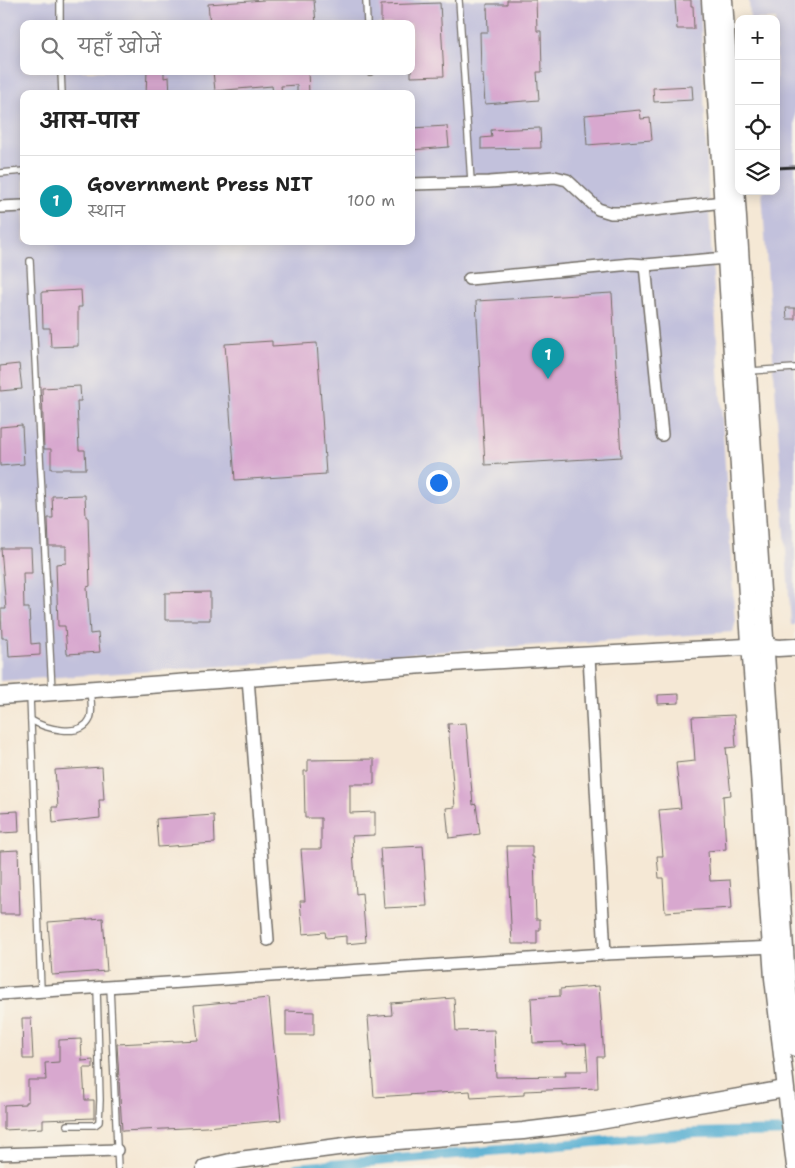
<!DOCTYPE html>
<html lang="hi">
<head>
<meta charset="utf-8">
<style>
	:root { --surface:#fff; --page:#f2f2f2; --text:#222; --muted:#767676; --line:#e0e0e0; --accent:#b5179e }
	body { margin:0; font-family:"Shantell Sans","Playpen Sans Deva",sans-serif; background:var(--page); color:var(--text) }
	.controls { position:absolute; right:15px; top:15px; display:grid; overflow:hidden; border-radius:10px; box-shadow:0 2px 12px #0003 }
	.controls button { width:45px; height:45px; display:grid; place-items:center; padding:0; border:0; border-bottom:1px solid var(--line); background:var(--surface); color:var(--text); font:25px sans-serif }
	.you { position:absolute; left:438px; top:482px; width:18px; height:18px; margin:-12px; border:4px solid #fff; border-radius:50%; background:#1a73e8; box-shadow:0 0 0 8px #1a73e833 }
	.badge { display:grid; place-items:center; width:32px; height:32px; border-radius:50%; background:var(--accent); color:#fff; font-size:16px; font-weight:700 }
	.pin { position:absolute; translate:-50% -41px; filter:drop-shadow(0 1px 2px #0008) }
	.pin::after { content:''; position:absolute; top:26px; width:18px; height:15px; background:inherit; clip-path:polygon(0 0,100% 0,50% 100%) }
	.list { margin:0; padding:0; list-style:none }
	h2 { display:flex; justify-content:space-between; align-items:center; height:65px; margin:0; padding:0 20px; font-size:21px }
	h2 small { font-size:16px; font-weight:400; color:var(--muted) }
	.list li { display:grid; grid-template-columns:32px 1fr auto; gap:15px; align-items:center; box-sizing:border-box; height:90px; padding:0 20px; border-top:1px solid var(--line) }
	.list b { display:block; font-size:19px; white-space:nowrap }
	.list p { margin:0; font-size:16px; white-space:nowrap; color:var(--muted) }
	.list em { font-size:16px; font-style:normal; color:var(--muted) }
	.icon { flex:none; width:28px; height:28px; fill:none; stroke:currentColor; stroke-width:2; stroke-linecap:round; stroke-linejoin:round }
	.map { position:relative; flex:none; width:795px; height:1168px; overflow:hidden }
	.search { position:absolute; background:var(--surface); box-shadow:0 2px 12px #0003; left:20px; top:20px; width:395px; height:55px; display:flex; align-items:center; gap:12px; box-sizing:border-box; padding:0 18px; border-radius:10px; color:var(--muted); font-size:19px }
	.panel { position:absolute; background:var(--surface); box-shadow:0 2px 12px #0003; left:20px; top:90px; width:395px; height:155px; border-radius:10px }
	.map>svg:first-child { display:block }
	.industrial { fill:#c2c1dc; fill-rule:evenodd }
	.lines { fill:none; stroke-linecap:round; stroke-linejoin:round }
	.canal { stroke:#55aed2; stroke-width:10 }
	.building { fill:#d8a8cf }
	.lane-casing { stroke:#726d66; stroke-width:8 }
	.street-casing { stroke:#726d66; stroke-width:14 }
	.secondary-casing { stroke:#726d66; stroke-width:19 }
	.lane { stroke:#fff; stroke-width:5.5 }
	.street { stroke:#fff; stroke-width:11 }
	.secondary { stroke:#fff; stroke-width:16 }
	.rail { stroke:#2b2b2b; stroke-width:3 }
</style>
</head>
<body>
<div class="map">
<svg width="795" height="1168" viewBox="0 0 795 1168">
	<rect width="100%" height="100%" fill="#f7f3e8"/>
	<filter id="ink" filterUnits="userSpaceOnUse"><feTurbulence type="fractalNoise" baseFrequency=".02" numOctaves="2"/><feDisplacementMap in="SourceGraphic" scale="10" xChannelSelector="R" yChannelSelector="G"/><feConvolveMatrix kernelMatrix="1 2 1 2 8 2 1 2 1" color-interpolation-filters="sRGB"/></filter>
	<filter id="wash" filterUnits="userSpaceOnUse"><feTurbulence type="fractalNoise" baseFrequency=".0096" numOctaves="4" result="noise"/><feDisplacementMap in="SourceGraphic" scale="20" xChannelSelector="R" yChannelSelector="G"/><feGaussianBlur stdDeviation="1.12" result="paint"/><feColorMatrix in="noise" values="0 0 0 0 0 0 0 0 0 0 0 0 0 0 0 0 0 1.4 0 .05"/><feComposite in="paint" operator="in"/></filter>
	<g filter="url(#wash)">
		<rect width="100%" height="100%" fill="#f5e8d5"/>
		<g class="industrial">
			<path d="M0,0H700L709,212L735,624L733,632L0,681ZM24,24H411V71H24ZM24,94H411V241H24Z"/>
			<path d="M749,0H795V625H791L762,191H776V19H750Z"/>
		</g>
		<g class="lines">
			<path class="canal" d="M297,1168L695,1133L795,1131"/>
		</g>
		<g id="blocks">
			<g class="building">
				<path d="M264,0H314L316,24H210L208,4Z"/>
				<path d="M507,0H536L537,31H541L542,72H537L539,100L485,104L483,74H481L480,32H488L487,4H507Z"/>
				<path d="M675,0H691V6H693L694,29H677Z"/>
				<path d="M440,3L444,76L411,77V24H381V5Z"/>
				<path d="M147,71H164V78L169,77L170,94H146Z"/>
				<path d="M213,71H308L309,94H297V85L281,86L282,94H273L272,86L215,91Z"/>
				<path d="M692,86L693,100L654,102L653,88Z"/>
				<path d="M640,110L641,119L650,118L652,140L587,145L585,115Z"/>
				<path d="M447,126L449,147L411,150V128Z"/>
				<path d="M540,128L541,148L481,149V138L492,137L491,130Z"/>
				<path d="M81,290L82,307H78V346L51,347L50,328H43L42,292Z"/>
				<path d="M612,293L621,457L485,465L476,301Z"/>
				<path d="M786,308H795V319H787Z"/>
				<path d="M272,341V346L317,343L326,474L235,480L225,344Z"/>
				<path d="M19,364L22,389L0,391V366Z"/>
				<path d="M80,386L81,401H77L79,450H85L86,469H51V449H44L42,388Z"/>
				<path d="M22,425L24,464L0,466V427Z"/>
				<path d="M85,495L86,517H88L90,586L87,587L90,634L98,633L100,652L67,654L65,626H58L56,564L66,563V546H49L48,518H53L52,496Z"/>
				<path d="M1,548H31L32,573H23L24,608H29L31,644L40,643V655L9,657L8,638H2L1,609H6Z"/>
				<path d="M210,592V620H165V593Z"/>
				<path d="M679,694V703L658,704V695Z"/>
				<path d="M734,715L736,747L726,748L731,795L723,796L726,849L708,851L710,881L730,880L732,908L665,912L663,878H659L657,856H663L659,810L681,808L676,763L695,761L692,717Z"/>
				<path d="M466,723L473,805L476,804L480,834L449,838L446,808L455,807L448,724Z"/>
				<path d="M374,759V784H350V813L375,812V835L352,836L356,894L362,893L366,942L346,944V936L326,938L325,932L303,934L300,901H305L301,849H321V818H305L304,771H308V760Z"/>
				<path d="M102,767L104,800H99L100,818L53,823L52,807H58L55,770Z"/>
				<path d="M18,811L19,832L0,833V812Z"/>
				<path d="M214,815L215,843L158,847L156,819Z"/>
				<path d="M423,846L427,906L384,908L380,848Z"/>
				<path d="M507,846H532V857H534L536,919H540V930H537V944H512Z"/>
				<path d="M18,850L20,914H0V851Z"/>
				<path d="M103,918L107,971L52,975L48,922Z"/>
				<path d="M599,986L604,1057H597L598,1088L524,1091V1095L471,1098L470,1091L374,1097L368,1017L392,1015L391,1003L454,998L456,1031L494,1030L496,1077L566,1076L565,1071H588L586,1044L563,1045V1042L533,1043L531,998L560,996V989Z"/>
				<path d="M269,998L281,1120L206,1127L122,1131L117,1044L198,1040L194,1005Z"/>
				<path d="M286,1011L314,1012V1035H286Z"/>
				<path d="M22,1018H31L33,1059H23Z"/>
				<path d="M81,1039L82,1061L93,1060V1068H83L85,1100H94V1118L43,1120V1128L4,1130V1105L25,1104V1102H28V1080H46L45,1063L59,1062V1040Z"/>
			</g>
		</g>
	</g>
	<g filter="url(#ink)">
		<use href="#blocks" fill-opacity="0" stroke="#726d66" stroke-width="1"/>
		<g class="lines">
			<defs>
				<g id="lane">
					<path d="M60,0V24"/>
					<path d="M366,0L367,24"/>
					<path d="M459,0L471,181"/>
					<path d="M61,71L62,94"/>
					<path d="M370,71V72"/>
					<path d="M0,173L24,171"/>
					<path d="M30,261L52,690"/>
					<path d="M750,371L795,368"/>
					<path d="M30,696L41,990"/>
					<path d="M31,720C44,728 81,739 90,719C93,711 91,699 90,691"/>
					<path d="M110,987L118,1168"/>
					<path d="M67,1125H95L99,1122L100,1100L97,988"/>
				</g>
				<g id="street">
					<path d="M411,184L489,182L555,177L567,180L598,209L611,213H628L723,202"/>
					<path d="M0,207L24,206"/>
					<path d="M645,265L662,435"/>
					<path d="M469,279L632,264L645,265L726,258"/>
					<path d="M589,656L605,954"/>
					<path d="M248,678L268,940"/>
					<path d="M0,994L605,954L777,947"/>
					<path d="M0,1154L117,1150"/>
				</g>
				<g id="secondary">
					<path d="M710,0L749,628L773,978L795,1166"/>
					<path d="M724,0L787,980L795,1048"/>
					<path d="M0,696L465,662L765,646L778,648L795,647"/>
					<path d="M205,1168L239,1160L360,1144L523,1131L588,1123L785,1089"/>
				</g>
			</defs>
			<use href="#lane" class="lane-casing"/>
			<use href="#street" class="street-casing"/>
			<use href="#secondary" class="secondary-casing"/>
			<use href="#lane" class="lane"/>
			<use href="#street" class="street"/>
			<use href="#secondary" class="secondary"/>
			<path class="rail" d="M776,168L795,167"/>
		</g>
	</g>
</svg>
<div class="controls">
<button>+</button>
<button>−</button>
<button><svg class="icon" aria-label="locate" viewBox="0 0 24 24"><circle cx="12" cy="12" r="6"/><path d="M12 2v4M12 18v4M2 12h4M18 12h4"/></svg></button>
<button><svg class="icon" aria-label="layers" viewBox="0 0 24 24"><path d="M12 4l9 5-9 5-9-5zM3 14l9 5 9-5"/></svg></button>
</div>
<div class="you"></div>
<div class="pin badge" style="left:548px;top:379px;background:#0f9aa8">1</div>
<div class="search"><svg class="icon" aria-label="search" viewBox="0 0 24 24"><circle cx="10" cy="10" r="6"/><path d="M15 15l6 6"/></svg>यहाँ खोजें</div>
<section class="panel">
<h2>आस-पास<small></small></h2>
<ul class="list">
<li><span class="badge" style="background:#0f9aa8">1</span><div><b>Government Press NIT</b><p>स्थान</p></div><em>100 m</em></li>
</ul>
</section>
</div>
</body>
</html>
